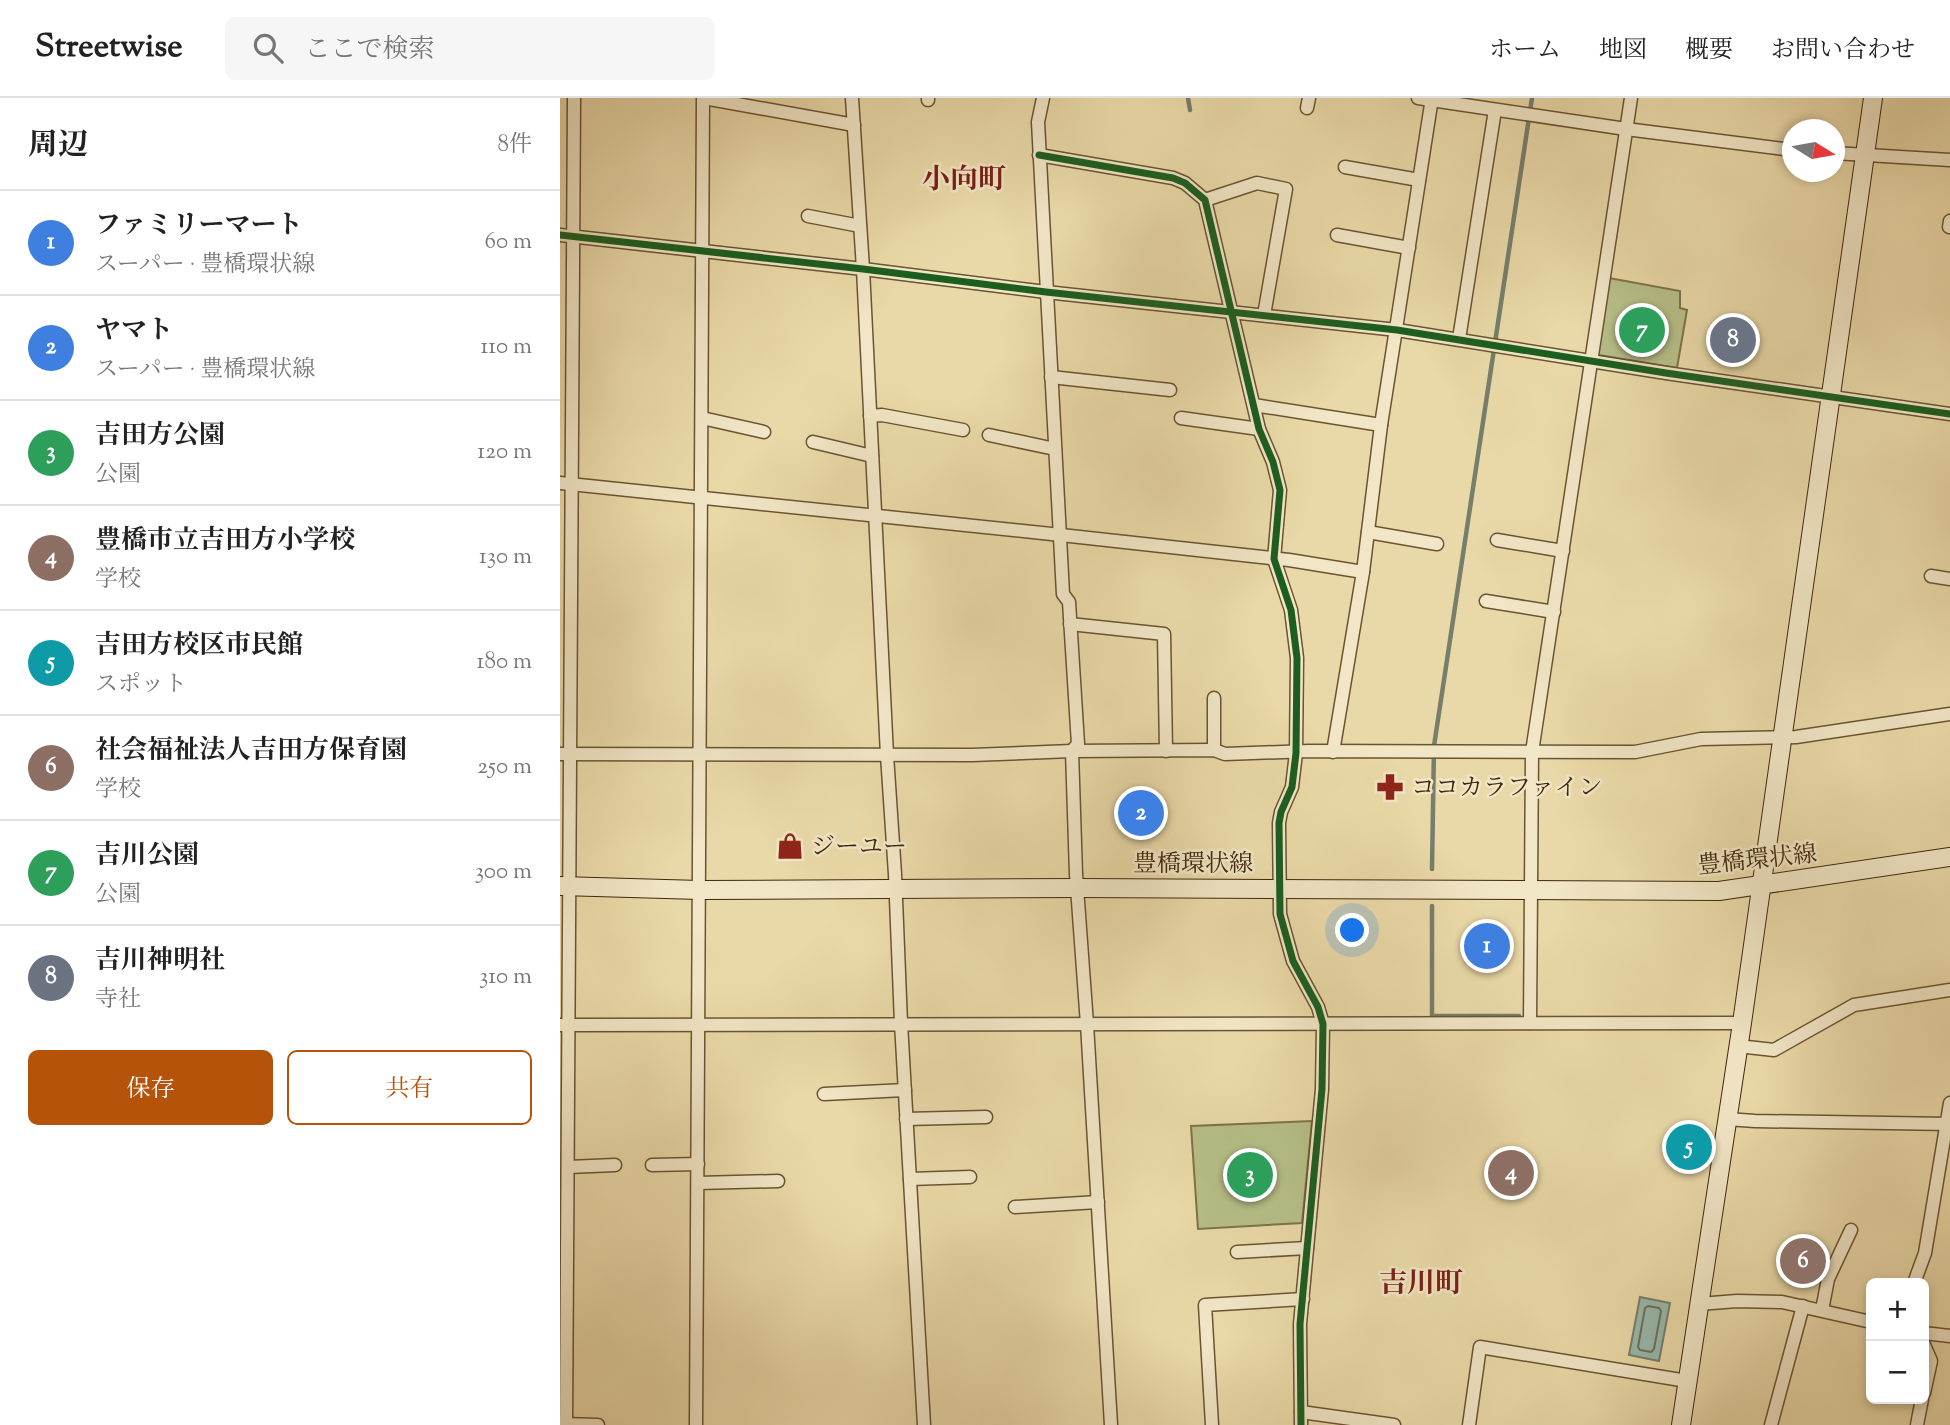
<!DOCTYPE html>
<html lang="ja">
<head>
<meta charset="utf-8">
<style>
	:root { --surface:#fff; --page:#f6f6f6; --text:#222; --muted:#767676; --line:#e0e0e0; --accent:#b45309 }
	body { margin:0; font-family:"Sorts Mill Goudy","Noto Serif JP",serif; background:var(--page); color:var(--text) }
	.controls { position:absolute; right:21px; bottom:21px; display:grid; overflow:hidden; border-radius:10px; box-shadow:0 4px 10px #0003 }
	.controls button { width:63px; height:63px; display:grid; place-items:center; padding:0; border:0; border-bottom:2px solid var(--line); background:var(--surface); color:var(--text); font:35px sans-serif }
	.compass { position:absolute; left:1222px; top:21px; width:63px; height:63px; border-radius:50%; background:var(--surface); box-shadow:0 4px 10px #0003; rotate:101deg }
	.you { position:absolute; left:793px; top:833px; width:24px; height:24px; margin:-18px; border:5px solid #fff; border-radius:50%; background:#1a73e8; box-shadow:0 0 0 10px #1a73e833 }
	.badge { display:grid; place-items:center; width:46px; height:46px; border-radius:50%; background:var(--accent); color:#fff; font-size:23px; font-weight:700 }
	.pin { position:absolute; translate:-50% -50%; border:4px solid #fff; box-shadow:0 2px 7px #0006 }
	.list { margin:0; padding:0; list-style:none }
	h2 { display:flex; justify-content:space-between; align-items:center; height:91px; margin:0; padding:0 28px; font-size:30px }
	h2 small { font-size:23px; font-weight:400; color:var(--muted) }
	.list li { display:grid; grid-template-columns:46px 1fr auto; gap:21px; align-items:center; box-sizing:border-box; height:105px; padding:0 28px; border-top:2px solid var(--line) }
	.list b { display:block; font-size:26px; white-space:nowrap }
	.list p { margin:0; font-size:23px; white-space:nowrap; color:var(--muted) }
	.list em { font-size:23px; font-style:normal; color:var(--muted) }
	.actions { display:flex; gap:14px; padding:21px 28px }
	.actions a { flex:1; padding:16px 0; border:2px solid var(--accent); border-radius:10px; text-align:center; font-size:24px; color:var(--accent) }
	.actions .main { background:var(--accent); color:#fff }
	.icon { flex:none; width:38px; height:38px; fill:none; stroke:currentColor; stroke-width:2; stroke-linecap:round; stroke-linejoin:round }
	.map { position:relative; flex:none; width:1390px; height:1327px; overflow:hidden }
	header { display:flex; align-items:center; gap:42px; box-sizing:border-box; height:98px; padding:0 35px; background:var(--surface); border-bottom:2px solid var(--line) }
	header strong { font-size:33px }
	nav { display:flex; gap:38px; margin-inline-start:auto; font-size:24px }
	.search { width:490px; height:63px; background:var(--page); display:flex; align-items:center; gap:18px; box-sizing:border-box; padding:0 24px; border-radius:10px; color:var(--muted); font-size:26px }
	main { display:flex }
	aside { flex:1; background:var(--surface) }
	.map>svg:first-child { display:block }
	.green { fill:#b7bf88; stroke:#7c734a; stroke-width:2 }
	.water { fill:#98b9ad; stroke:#757f6c; stroke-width:2 }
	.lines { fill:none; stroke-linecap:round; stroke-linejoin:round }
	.shore { stroke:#6c705c; stroke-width:2 }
	.stream { stroke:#757f6c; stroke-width:4.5 }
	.street-casing { stroke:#6a5432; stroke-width:15 }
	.secondary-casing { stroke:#40270b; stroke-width:20 }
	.street { stroke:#f1e6c6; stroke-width:12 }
	.secondary { stroke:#f1e6c6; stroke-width:18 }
	.cycleway-casing { stroke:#f1e6c6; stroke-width:11 }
	.cycleway { stroke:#1b5e20; stroke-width:7 }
	.labels { text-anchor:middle; stroke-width:5; stroke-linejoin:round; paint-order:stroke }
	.poi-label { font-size:24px; fill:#40270b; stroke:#f1e6c6; text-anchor:start }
	.street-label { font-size:24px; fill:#40270b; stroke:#f1e6c6 }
	.quarter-label { font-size:28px; font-weight:bold; fill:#7a1f14; stroke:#f1e6c6 }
</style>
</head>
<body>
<header>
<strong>Streetwise</strong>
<div class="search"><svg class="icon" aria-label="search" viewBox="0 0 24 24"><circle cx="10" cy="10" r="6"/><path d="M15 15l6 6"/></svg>ここで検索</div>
<nav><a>ホーム</a><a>地図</a><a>概要</a><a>お問い合わせ</a></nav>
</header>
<main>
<aside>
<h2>周辺<small>8件</small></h2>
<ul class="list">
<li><span class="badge" style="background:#3f7fe0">1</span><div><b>ファミリーマート</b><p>スーパー · 豊橋環状線</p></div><em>60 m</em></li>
<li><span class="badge" style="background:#3f7fe0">2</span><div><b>ヤマト</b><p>スーパー · 豊橋環状線</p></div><em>110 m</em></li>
<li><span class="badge" style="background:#2e9e5b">3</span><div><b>吉田方公園</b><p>公園</p></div><em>120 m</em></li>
<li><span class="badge" style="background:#8d6e63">4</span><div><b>豊橋市立吉田方小学校</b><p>学校</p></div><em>130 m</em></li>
<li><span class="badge" style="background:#0f9aa8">5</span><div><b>吉田方校区市民館</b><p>スポット</p></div><em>180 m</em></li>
<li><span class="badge" style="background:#8d6e63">6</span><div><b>社会福祉法人吉田方保育園</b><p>学校</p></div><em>250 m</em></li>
<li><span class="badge" style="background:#2e9e5b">7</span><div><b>吉川公園</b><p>公園</p></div><em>300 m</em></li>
<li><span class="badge" style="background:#6b7280">8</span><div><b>吉川神明社</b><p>寺社</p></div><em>310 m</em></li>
</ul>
<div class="actions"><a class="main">保存</a><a>共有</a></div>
</aside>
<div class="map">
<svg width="1390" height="1327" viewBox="0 0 1390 1327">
	<rect width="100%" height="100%" fill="#ead9a8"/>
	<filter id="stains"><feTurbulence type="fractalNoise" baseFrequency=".00286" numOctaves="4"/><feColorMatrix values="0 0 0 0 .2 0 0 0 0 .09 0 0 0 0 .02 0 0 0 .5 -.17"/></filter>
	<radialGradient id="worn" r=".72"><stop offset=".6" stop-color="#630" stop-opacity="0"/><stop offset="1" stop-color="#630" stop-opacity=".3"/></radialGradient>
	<g class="green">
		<path d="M1049,180L1120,193V210L1127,212L1117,270L1039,257L1036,253Z"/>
		<path d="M752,1023L742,1125L638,1131L631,1028Z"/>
	</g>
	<path class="water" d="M1080,1199L1110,1205L1099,1263L1069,1257Z"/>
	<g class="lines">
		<path class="shore" d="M1088,1208L1099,1210L1101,1213L1094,1251L1091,1254L1080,1252L1078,1249L1085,1210Z"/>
		<g class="stream">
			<path d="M628,0L630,12"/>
			<path d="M872,771L874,648L972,0"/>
			<path d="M872,808V918H959"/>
		</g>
		<defs>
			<g id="street">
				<path d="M144,0L294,27"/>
				<path d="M292,0L303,171L327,657L335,776L341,925L364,1327"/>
				<path d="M483,0L478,24L503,496L509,504L518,646L512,653L516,776L527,926L551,1327"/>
				<path d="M858,0L1066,31L1232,52"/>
				<path d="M368,2V0"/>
				<path d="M747,10L749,0"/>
				<path d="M1274,55L1390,62"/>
				<path d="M479,57L613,80L625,85L645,102L699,331L713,364L720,392L714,461L731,512L737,560L736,655L732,689L721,714L719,725L720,816L733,863L758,909L763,926L762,991L740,1226L741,1327"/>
				<path d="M785,69L859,82"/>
				<path d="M645,102L697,85L726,91L704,217"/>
				<path d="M248,118L300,128"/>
				<path d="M1389,129L1390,123"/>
				<path d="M0,137L303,171L486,194L837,232L1106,275L1390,316"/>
				<path d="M777,137L849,150"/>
				<path d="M899,241L935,12"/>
				<path d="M491,279L610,292"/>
				<path d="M694,307L821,327"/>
				<path d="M310,318L322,317L403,332"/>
				<path d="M142,320L204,334"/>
				<path d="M621,320L699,331"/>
				<path d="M429,337L495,351"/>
				<path d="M253,344L312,358"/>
				<path d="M0,385L501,437L729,462L803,474"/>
				<path d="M808,434L877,446"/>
				<path d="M937,442L1003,453"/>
				<path d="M1371,478L1390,481"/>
				<path d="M926,503L994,514"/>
				<path d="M510,526L604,536L606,653"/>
				<path d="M654,600V652"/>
				<path d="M773,654L803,474L821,327L872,0"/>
				<path d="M0,656L412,657L512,653L654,652L665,656L749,653L1075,654L1141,641L1236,639L1390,616"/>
				<path d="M970,925L972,654L1071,0"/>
				<path d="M0,927L1182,925"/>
				<path d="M1178,948L1214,952L1294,907L1390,892"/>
				<path d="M264,996L345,992"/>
				<path d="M346,1021L426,1019"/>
				<path d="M1166,1021L1195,1023L1390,1026"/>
				<path d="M92,1067L138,1066"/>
				<path d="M8,1069L55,1067"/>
				<path d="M350,1081L410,1079"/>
				<path d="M138,1085L218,1083"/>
				<path d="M455,1109L538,1104"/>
				<path d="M677,1154L747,1150"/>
				<path d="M1354,1185L1365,1155L1390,1005"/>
				<path d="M1139,1206L1177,1203L1222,1204L1311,1224"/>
				<path d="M1262,1212L1268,1181L1291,1132"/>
				<path d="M1364,1235L1390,1238"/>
				<path d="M1364,1247L1371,1263L1364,1295"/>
				<path d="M741,1314L834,1327"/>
				<path d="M2,1326L38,1327"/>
				<path d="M6,1327L14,0"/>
				<path d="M136,1327L143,0"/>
				<path d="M652,1327L645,1207L743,1201"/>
				<path d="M909,1327L920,1249L1127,1283"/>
				<path d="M1211,1327L1243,1208"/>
				<path d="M1357,1327L1362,1301"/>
			</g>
			<g id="secondary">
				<path d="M0,788L140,792L518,790L1159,793L1390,759"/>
				<path d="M1121,1327L1182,925L1313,0"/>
			</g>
		</defs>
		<use href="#street" class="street-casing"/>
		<use href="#secondary" class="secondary-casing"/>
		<use href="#street" class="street"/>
		<use href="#secondary" class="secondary"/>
		<defs>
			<g id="cycleway">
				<path d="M479,57L613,80L625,85L645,102L699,331L713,364L720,392L714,461L731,512L737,560L736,655L732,689L721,714L719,725L720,816L733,863L758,909L763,926L762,991L740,1226L741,1327"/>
				<path d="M0,137L303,171L486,194L837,232L1106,275L1390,316"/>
			</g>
		</defs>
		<use href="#cycleway" class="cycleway-casing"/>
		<use href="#cycleway" class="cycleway"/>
	</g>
	<defs>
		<symbol id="pharmacy-bare" viewBox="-9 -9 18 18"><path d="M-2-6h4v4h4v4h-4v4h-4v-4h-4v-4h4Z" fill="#8f2418" stroke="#f1e6c6" stroke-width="2.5" paint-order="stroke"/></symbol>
		<symbol id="shop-bare" viewBox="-9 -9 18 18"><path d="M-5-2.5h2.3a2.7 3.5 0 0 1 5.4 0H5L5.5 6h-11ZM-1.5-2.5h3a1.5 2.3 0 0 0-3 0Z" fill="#8f2418" stroke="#f1e6c6" stroke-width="2.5" paint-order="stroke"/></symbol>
	</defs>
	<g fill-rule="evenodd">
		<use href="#pharmacy-bare" x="811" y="670" width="38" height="38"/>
		<use href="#shop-bare" x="211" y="729" width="38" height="38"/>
	</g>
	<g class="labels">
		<g class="poi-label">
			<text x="851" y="697">ココカラファイン</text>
			<text x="251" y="756">ジーユー</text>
		</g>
		<g class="street-label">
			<text transform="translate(1197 761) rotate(-6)" y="8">豊橋環状線</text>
			<text x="633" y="773">豊橋環状線</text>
		</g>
		<g class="quarter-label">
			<text x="404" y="90">小向町</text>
			<text x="861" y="1194">吉川町</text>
		</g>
	</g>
	<rect width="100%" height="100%" filter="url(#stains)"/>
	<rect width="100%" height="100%" fill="url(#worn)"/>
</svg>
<div class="controls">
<button>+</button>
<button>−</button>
</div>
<svg class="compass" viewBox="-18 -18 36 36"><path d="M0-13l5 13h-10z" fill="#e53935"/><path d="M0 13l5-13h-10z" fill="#767676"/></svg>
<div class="you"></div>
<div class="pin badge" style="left:927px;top:848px;background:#3f7fe0">1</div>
<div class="pin badge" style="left:581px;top:715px;background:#3f7fe0">2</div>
<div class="pin badge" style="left:690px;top:1077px;background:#2e9e5b">3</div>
<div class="pin badge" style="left:951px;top:1075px;background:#8d6e63">4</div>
<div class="pin badge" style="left:1129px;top:1049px;background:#0f9aa8">5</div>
<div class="pin badge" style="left:1243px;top:1163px;background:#8d6e63">6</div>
<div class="pin badge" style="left:1082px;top:232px;background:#2e9e5b">7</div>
<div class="pin badge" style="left:1173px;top:242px;background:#6b7280">8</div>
</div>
</main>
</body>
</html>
